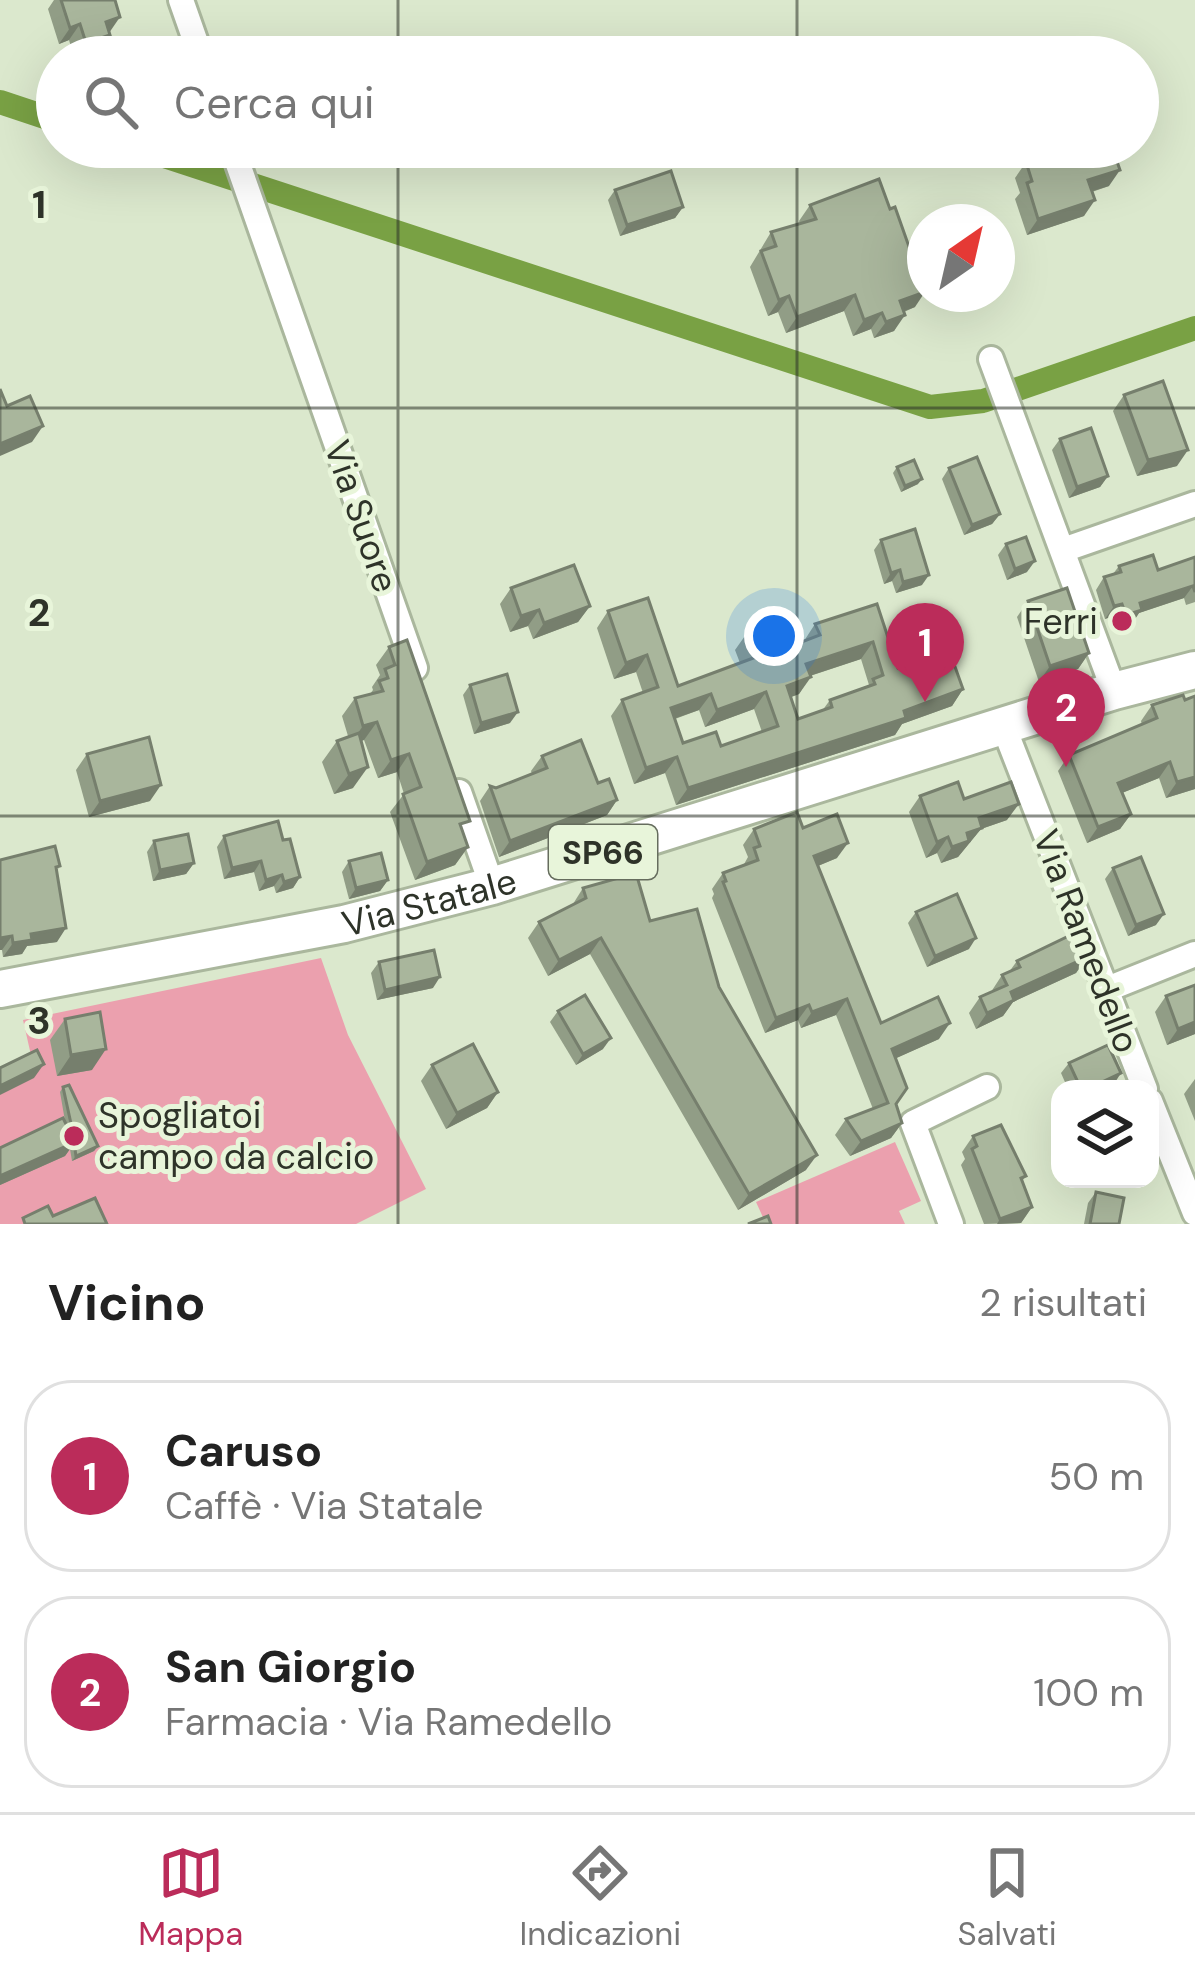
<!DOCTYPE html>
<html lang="it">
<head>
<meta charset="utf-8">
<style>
	:root { --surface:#fff; --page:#f6f6f6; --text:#222; --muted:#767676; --line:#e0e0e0; --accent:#bb2c5a }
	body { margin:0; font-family:"DM Sans",sans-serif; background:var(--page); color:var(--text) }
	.controls { position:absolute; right:36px; bottom:36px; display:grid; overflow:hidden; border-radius:24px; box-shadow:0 12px 48px #0002 }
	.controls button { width:108px; height:108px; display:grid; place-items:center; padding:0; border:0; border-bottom:3px solid var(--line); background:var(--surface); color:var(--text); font:60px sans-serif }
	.compass { position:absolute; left:907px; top:204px; width:108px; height:108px; border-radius:50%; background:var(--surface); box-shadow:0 12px 48px #0002; rotate:34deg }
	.you { position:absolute; left:774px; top:636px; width:42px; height:42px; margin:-30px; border:9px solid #fff; border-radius:50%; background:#1a73e8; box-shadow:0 0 0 18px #1a73e833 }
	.badge { display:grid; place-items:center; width:78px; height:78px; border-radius:50%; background:var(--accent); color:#fff; font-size:39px; font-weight:700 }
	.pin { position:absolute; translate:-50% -99px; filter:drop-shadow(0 3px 6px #0008) }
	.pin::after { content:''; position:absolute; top:63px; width:42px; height:36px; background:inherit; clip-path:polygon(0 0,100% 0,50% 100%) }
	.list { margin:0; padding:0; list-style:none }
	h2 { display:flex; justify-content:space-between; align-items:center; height:156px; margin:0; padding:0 48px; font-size:51px }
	h2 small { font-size:39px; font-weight:400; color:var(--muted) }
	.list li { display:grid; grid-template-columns:78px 1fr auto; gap:36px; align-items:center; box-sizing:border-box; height:192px; margin:0 24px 24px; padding:0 24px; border:3px solid var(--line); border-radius:48px }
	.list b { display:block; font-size:45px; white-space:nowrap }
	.list p { margin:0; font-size:39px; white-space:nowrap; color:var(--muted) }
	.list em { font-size:39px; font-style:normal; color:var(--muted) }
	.icon { flex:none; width:66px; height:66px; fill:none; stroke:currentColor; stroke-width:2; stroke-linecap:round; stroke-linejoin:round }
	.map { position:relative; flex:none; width:1195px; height:1224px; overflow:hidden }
	.search { position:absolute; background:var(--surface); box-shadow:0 12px 48px #0002; left:36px; right:36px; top:36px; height:132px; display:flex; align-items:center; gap:30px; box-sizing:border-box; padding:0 42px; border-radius:66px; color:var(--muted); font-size:45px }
	.sheet { height:588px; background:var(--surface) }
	nav { display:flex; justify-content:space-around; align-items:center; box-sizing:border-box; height:168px; border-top:3px solid var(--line); background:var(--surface); font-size:33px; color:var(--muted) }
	nav a { display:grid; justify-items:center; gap:6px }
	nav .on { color:var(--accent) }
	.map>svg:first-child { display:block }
	.green { fill:#eba0ae }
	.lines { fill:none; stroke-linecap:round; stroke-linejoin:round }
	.canal { stroke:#79a144; stroke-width:24 }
	.minor-casing { stroke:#aab79d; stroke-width:30 }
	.primary-casing { stroke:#aab79d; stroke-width:42 }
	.minor { stroke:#fff; stroke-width:24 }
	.primary { stroke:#fff; stroke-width:36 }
	.wall { fill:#919d86; fill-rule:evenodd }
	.shaded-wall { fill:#767f6d }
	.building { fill:#a9b69c; stroke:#767f6d; stroke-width:3; fill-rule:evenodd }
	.grid { fill:none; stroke:#2e3329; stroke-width:3; stroke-opacity:0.55 }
	.poi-dot { fill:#bb2c5a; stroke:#e8f5da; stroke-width:4.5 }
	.labels { text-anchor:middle; stroke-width:10; stroke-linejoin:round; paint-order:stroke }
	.shield { fill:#e8f5da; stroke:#666d5e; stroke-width:3 }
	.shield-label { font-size:33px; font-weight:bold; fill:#2e3329 }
	.street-label { font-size:36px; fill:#2e3329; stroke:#e8f5da }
	.poi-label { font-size:36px; fill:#2e3329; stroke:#e8f5da; text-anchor:end }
	.grid-label { font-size:39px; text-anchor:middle; font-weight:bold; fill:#2e3329; stroke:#e8f5da; stroke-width:10; stroke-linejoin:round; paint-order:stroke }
</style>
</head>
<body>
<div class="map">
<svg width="1195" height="1224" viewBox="0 0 1195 1224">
	<rect width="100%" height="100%" fill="#dbe8cd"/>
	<g class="green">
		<path d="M321,958L348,1035L426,1189L356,1224H0V1077L33,1064L23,1020Z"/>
		<path d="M895,1142L921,1201L899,1211L905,1224H766L756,1202Z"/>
	</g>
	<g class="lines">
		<g class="canal">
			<path d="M0,102L57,121"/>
			<path d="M137,147L930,407L983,401L1195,328"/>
		</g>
		<defs>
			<g id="minor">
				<path d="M181,0L201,57"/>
				<path d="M232,147L415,668"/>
				<path d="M991,359L1114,691"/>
				<path d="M1063,550L1195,504"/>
				<path d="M1003,725L1145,1089"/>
				<path d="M459,792L492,886"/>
				<path d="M1105,990L1195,954"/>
				<path d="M1150,1101L1195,1213"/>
				<path d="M951,1224L913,1123L987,1087"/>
			</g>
			<g id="primary">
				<path id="s1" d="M0,989L344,924L492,886L1114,691L1195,670"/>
			</g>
		</defs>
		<use href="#minor" class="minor-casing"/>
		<use href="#primary" class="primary-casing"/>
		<use href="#minor" class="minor"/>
		<use href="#primary" class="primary"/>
	</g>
	<g class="wall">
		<path d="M54,0H115L109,33L99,51L82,57H74L69,40L59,44L48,9Z"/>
		<path d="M1026,162L1109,186L1092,192L1084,216L1027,235L1015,199L1020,193L1015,178Z"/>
		<path d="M615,190L683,207L675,218L620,236L608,200Z"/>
		<path d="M810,205L915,307L904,312L894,331L874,338L871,329L853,336L844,311L786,333L778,312L768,316L750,267L771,232L800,224L799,221Z"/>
		<path d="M1124,395L1177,466L1137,476L1113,411Z"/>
		<path d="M1060,439L1108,476L1100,487L1069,498L1052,450Z"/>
		<path d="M897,467L918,484L901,492L893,473Z"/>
		<path d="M949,468L1000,514L992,524L964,535L942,479Z"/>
		<path d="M881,540L922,585L896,593L892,581L884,584L874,550Z"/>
		<path d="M1006,544L1027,572L1007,580L998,555Z"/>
		<path d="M1195,557V602L1186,605L1184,598L1139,613L1133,622L1117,628L1113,616L1105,619L1096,590L1104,577L1113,574L1119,566L1158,570Z"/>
		<path d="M511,588L590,606L578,622L533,639L528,626L510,632L500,604Z"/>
		<path d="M1028,601L1089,653L1078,669L1039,682L1017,617Z"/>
		<path d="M877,604L898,668L963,689L952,706L902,724L895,735L676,805L665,773L634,784L611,716L622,700L643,693L636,672L614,679L597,628L608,611L678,686L740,663L735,650L747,633L773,653L804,641L815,624ZM861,659L869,685L830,700L822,711L798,719L791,697L799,694L810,676ZM754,709L762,732L721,746L683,743L675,719L699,710L705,727Z"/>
		<path d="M389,647L468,847L455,865L415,880L390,812L404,794L397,772L378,778L364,740L361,741L353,788L334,794L322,762L337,741L348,736L342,716L355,698L370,694L373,690L372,687L380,675L376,665Z"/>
		<path d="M470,685L510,723L474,734L463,695Z"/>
		<path d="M1152,705L1195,789L1166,798L1159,778L1122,793L1131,814L1120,829L1087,843L1058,771L1069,755L1142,725L1141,721Z"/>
		<path d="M87,754L150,801L89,817L76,770Z"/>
		<path d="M542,756L598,783L617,800L607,815L499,857L480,801L490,786L496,788L532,774L531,771Z"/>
		<path d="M920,796L964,799L1007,820L981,829L958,857L941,863L937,853L926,858L909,812Z"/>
		<path d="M803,828L837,858L818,866L881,1023L939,1039L896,1058V1104L902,1123L891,1138L850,1156L835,1135L846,1119L873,1109L836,1015L801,1028L798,1020L765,1033L712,898L714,894L712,889L723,873L743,866L748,857L743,845L754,829Z"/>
		<path d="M224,836L283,840L300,877L293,888L276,893L274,886L259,891L254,872L224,879L217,847Z"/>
		<path d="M154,841L194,863L186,874L153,881L147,852Z"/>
		<path d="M349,861L388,880L380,891L349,899L342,872Z"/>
		<path d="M60,866L57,871V942L27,946L22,954L3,957L2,950H0Z"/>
		<path d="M1113,868L1156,925L1128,936L1105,879Z"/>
		<path d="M583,888L650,921L719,987L806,1170L738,1210L590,954L548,976L528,938L539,922L573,904Z"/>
		<path d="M916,912L969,949L927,967L908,923Z"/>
		<path d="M1087,957L1076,973L1013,1002L1003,1016L976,1029L969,1013L980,997L991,992L1002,975L1009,972L1017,961Z"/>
		<path d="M379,962L433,988L377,1000L371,973Z"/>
		<path d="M1195,985V1034L1167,1045L1155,1012L1166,996Z"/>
		<path d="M558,1011L603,1049L576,1065L550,1022Z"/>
		<path d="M65,1019L92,1070L57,1076L50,1040Z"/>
		<path d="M1069,1063L1114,1084L1103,1089H1068L1061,1073Z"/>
		<path d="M432,1065L498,1092L487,1108L446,1129L421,1081Z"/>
		<path d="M1195,1079V1121L1184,1094Z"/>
		<path d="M63,1087L98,1146L94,1151L72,1161L70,1149L65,1156L0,1185V1148L65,1121L60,1092Z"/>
		<path d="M973,1136L1026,1176L1022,1181L1032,1207L1021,1223L984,1224L961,1165L965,1159L962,1152Z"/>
		<path d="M1096,1192L1119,1224H1084L1088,1203Z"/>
	</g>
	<g class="shaded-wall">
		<path d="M120,17L109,33L106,22Z"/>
		<path d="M80,24L69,40L59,44L70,28Z"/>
		<path d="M110,35L99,51L77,57L86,43Z"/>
		<path d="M1120,170L1109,186L1077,196L1088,180Z"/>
		<path d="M1095,200L1084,216L1027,235L1038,219Z"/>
		<path d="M683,207L675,218L620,236L627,225Z"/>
		<path d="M925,292L915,307L889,317L900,301Z"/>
		<path d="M855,295L844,311L786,333L797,317Z"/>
		<path d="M789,296L778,312L768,316L779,300Z"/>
		<path d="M882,313L871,329L853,336L864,320Z"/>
		<path d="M905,315L894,331L874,338L886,322Z"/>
		<path d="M43,426L32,442L0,456V444Z"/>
		<path d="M1188,450L1177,466L1137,476L1148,460Z"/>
		<path d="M1108,476L1100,487L1069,498L1077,487Z"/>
		<path d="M922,479L918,484L901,492L905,486Z"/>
		<path d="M1000,514L992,524L964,535L972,525Z"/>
		<path d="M1035,561L1027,572L1007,580L1015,569Z"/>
		<path d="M900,570L892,581L884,584L891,573Z"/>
		<path d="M929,575L922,585L896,593L903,582Z"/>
		<path d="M1193,586L1184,598L1139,613L1133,622L1117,628L1126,615L1140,603Z"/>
		<path d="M1122,604L1113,616L1105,619L1114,606Z"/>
		<path d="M590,606L578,622L533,639L544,623Z"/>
		<path d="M539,610L528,626L510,632L521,616Z"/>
		<path d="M873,642L861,659L794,681L806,664Z"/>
		<path d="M1089,653L1078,669L1039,682L1050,666Z"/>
		<path d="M647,655L636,672L614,679L626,663Z"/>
		<path d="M811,677L799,694L775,703L787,686Z"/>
		<path d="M963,689L952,706L902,724L895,735L676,805L688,788Z"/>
		<path d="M766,692L754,709L705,727L717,710Z"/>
		<path d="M711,694L699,710L659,724L671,708Z"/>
		<path d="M518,712L510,723L474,734L481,723Z"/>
		<path d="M377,722L364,740L350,744L363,726Z"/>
		<path d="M409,754L397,772L378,778L391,760Z"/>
		<path d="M677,757L665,773L634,784L646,768Z"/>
		<path d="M1170,762L1159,778L1107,799L1118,783Z"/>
		<path d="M368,767L353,788L334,794L349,774Z"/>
		<path d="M1195,777V789L1166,798L1177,782Z"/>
		<path d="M161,785L150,801L89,817L100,801Z"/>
		<path d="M617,800L607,815L499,857L510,841Z"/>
		<path d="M1019,804L1007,820L981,829L958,857L941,863L952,847L979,818Z"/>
		<path d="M1131,814L1120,829L1087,843L1098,827Z"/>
		<path d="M948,837L937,853L926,858L937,842Z"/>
		<path d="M848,843L837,858L803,872L814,856Z"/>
		<path d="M468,847L455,865L415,880L427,862Z"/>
		<path d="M261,861L254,872L224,879L232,868Z"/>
		<path d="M194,863L186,874L153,881L160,870Z"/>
		<path d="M282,875L274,886L259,891L266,880Z"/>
		<path d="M300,877L293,888L276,893L284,882Z"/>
		<path d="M388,880L380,891L349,899L356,888Z"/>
		<path d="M1164,914L1156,925L1128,936L1136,925Z"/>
		<path d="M66,928L57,942L27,946L22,954L3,957L13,943L31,934Z"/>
		<path d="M12,936L2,950H0V938Z"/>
		<path d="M601,938L590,954L548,976L559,960Z"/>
		<path d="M976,938L969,949L927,967L935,956Z"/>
		<path d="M1087,957L1076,973L1013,1002L1003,1016L976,1029L987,1013L1011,992Z"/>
		<path d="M440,977L433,988L377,1000L385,990Z"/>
		<path d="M847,999L836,1015L801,1028L812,1012Z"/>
		<path d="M809,1005L798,1020L765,1033L776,1018Z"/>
		<path d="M1195,1022V1034L1167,1045L1178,1029Z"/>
		<path d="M950,1023L939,1039L881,1065L892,1049Z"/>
		<path d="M611,1038L603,1049L576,1065L583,1054Z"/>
		<path d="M106,1049L92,1070L57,1076L71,1055Z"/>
		<path d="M44,1064L34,1078L0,1095V1086Z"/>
		<path d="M1121,1073L1114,1084L1103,1089H1087Z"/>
		<path d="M498,1092L487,1108L446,1129L457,1113Z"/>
		<path d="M902,1123L891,1138L850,1156L861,1141Z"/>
		<path d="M75,1142L65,1156L0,1185V1176Z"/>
		<path d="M98,1146L94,1151L72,1161L76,1156Z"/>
		<path d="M817,1155L806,1170L738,1210L749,1194Z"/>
		<path d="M1032,1207L1021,1223L997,1224L1000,1219Z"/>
	</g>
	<g class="building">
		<path d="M61,0H115L120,17L106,22L110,35L86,43L80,24L70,28Z"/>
		<path d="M1067,147H1112L1120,170L1088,180L1095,200L1038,219L1027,183L1032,181L1026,162Z"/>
		<path d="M671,171L683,207L627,225L615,190Z"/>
		<path d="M879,179L890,209L895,207L925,292L900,301L905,315L886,322L882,313L864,320L855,295L797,317L789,296L779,300L761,251L776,246L771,232L816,219L810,205Z"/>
		<path d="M1163,381L1188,450L1148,460L1124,395Z"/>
		<path d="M0,389L7,406L30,396L43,426L0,444Z"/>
		<path d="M1091,428L1108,476L1077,487L1060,439Z"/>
		<path d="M977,457L1000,514L972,525L949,468Z"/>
		<path d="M914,460L922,479L905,486L897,467Z"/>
		<path d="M915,529L929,575L903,582L900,570L891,573L881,540Z"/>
		<path d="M1026,537L1035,561L1015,569L1006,544Z"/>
		<path d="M1153,555L1158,570L1195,557V592L1193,586L1140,603L1142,610L1126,615L1122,604L1114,606L1104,577L1121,572L1119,566Z"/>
		<path d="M574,565L590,606L544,623L539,610L521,616L511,588Z"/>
		<path d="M1067,588L1089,653L1050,666L1028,601Z"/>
		<path d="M648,598L678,686L756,657L747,633L763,626L773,653L820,635L815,624L877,604L898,668L949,650L963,689L904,711L906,718L688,788L677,757L646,768L622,700L658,687L647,655L626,663L608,611ZM873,642L883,675L873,679L875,684L830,700L832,707L798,719L787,686L811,677L806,664ZM766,692L778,726L721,746L716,732L683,743L671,708L711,694L717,710Z"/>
		<path d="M407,640L470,821L460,824L468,847L427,862L403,794L421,787L409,754L391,760L377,722L363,726L355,698L383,691L379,681L388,678L385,669L395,665L389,647Z"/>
		<path d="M507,674L518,712L481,723L470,685Z"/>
		<path d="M1183,695L1185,700L1195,696V777L1177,782L1170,762L1118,783L1131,814L1098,827L1069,755L1157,718L1152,705Z"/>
		<path d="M359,733L368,767L349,774L337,741Z"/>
		<path d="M149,737L161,785L100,801L87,754Z"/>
		<path d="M581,740L598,783L609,779L617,800L510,841L490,786L496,788L547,768L542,756Z"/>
		<path d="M958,782L964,799L1011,782L1019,804L979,818L982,828L967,833L969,841L952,847L948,837L937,842L920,796Z"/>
		<path d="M797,812L803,828L837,814L848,843L814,856L881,1023L938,997L950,1023L892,1049L907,1088L896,1104L902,1123L861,1141L846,1119L888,1103L847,999L812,1012L809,1005L776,1018L723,882L726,881L723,873L758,860L754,848L760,846L754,829Z"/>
		<path d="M278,821L283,840L290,839L300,877L284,882L282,875L266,880L261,861L232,868L224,836Z"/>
		<path d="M188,834L194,863L160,870L154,841Z"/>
		<path d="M55,846L60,866L56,867L66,928L31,934L32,940L13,943L12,936L0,938V860Z"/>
		<path d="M381,853L388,880L356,888L349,861Z"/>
		<path d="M1141,857L1164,914L1136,925L1113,868Z"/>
		<path d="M636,873L650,921L697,909L719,987L817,1155L749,1194L601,938L559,960L539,922L586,898L583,888Z"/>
		<path d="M957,894L976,938L935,956L916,912Z"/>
		<path d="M1075,933L1087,957L1011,992L1014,1000L987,1013L980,997L1007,985L1002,975L1020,967L1017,961Z"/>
		<path d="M434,950L440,977L385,990L379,962Z"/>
		<path d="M1195,985V1022L1178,1029L1166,996Z"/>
		<path d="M585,995L611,1038L583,1054L558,1011Z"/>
		<path d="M100,1012L106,1049L71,1055L65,1019Z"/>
		<path d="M473,1044L498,1092L457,1113L432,1065Z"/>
		<path d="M1108,1045L1121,1073L1087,1089H1081L1069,1063Z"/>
		<path d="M37,1050L44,1064L0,1086V1068Z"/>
		<path d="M69,1085L98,1146L76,1156L74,1143L75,1142L63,1087Z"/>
		<path d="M63,1118L75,1142L0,1176V1148Z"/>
		<path d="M1001,1125L1026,1176L1021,1178L1032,1207L1000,1219L972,1149L977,1146L973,1136Z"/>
		<path d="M1096,1192L1124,1198L1119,1224H1090Z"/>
		<path d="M95,1198L107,1224H25L23,1218L48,1206L53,1216Z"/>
		<path d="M768,1216L771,1224H748Z"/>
	</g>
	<path class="grid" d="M398,0V57M797,0V57M398,147V1224M797,147V1224M0,408H1195M0,816H1195"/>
	<g class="poi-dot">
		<circle cx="1122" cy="621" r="12"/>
		<circle cx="74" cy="1136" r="12"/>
	</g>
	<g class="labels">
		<rect class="shield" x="549" y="825" width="108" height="54" rx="9"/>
		<g class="shield-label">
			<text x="603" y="864">SP66</text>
		</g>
		<g class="street-label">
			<text transform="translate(362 516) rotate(71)" y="13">Via Suore</text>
			<text dy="13" stroke="none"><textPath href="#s1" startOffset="438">Via Statale</textPath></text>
			<text transform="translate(1087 941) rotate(69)" y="13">Via Ramedello</text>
		</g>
		<g class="poi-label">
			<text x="1098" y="634">Ferri</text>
			<text x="98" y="1128" text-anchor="start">Spogliatoi<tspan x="98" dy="41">campo da calcio</tspan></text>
		</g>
	</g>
	<g class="grid-label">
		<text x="39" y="218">1</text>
		<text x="39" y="626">2</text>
		<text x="39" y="1034">3</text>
	</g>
</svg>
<div class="controls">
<button><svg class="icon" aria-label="layers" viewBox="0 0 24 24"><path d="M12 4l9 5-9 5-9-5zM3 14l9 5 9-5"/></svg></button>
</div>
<svg class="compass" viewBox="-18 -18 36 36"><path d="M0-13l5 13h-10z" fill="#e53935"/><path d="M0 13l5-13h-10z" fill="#767676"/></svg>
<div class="you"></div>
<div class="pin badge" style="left:925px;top:702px">1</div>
<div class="pin badge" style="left:1066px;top:767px">2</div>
<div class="search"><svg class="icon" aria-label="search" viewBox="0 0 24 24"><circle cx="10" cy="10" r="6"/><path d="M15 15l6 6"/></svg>Cerca qui</div>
</div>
<section class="sheet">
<h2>Vicino<small>2 risultati</small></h2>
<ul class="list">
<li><span class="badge">1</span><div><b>Caruso</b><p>Caffè · Via Statale</p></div><em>50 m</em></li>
<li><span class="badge">2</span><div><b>San Giorgio</b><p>Farmacia · Via Ramedello</p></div><em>100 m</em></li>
</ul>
</section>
<nav>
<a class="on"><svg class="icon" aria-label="map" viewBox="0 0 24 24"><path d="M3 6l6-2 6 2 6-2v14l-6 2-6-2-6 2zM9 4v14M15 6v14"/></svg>Mappa</a>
<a><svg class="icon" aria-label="directions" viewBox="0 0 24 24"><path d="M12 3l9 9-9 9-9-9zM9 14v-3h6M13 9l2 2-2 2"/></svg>Indicazioni</a>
<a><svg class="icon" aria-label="saved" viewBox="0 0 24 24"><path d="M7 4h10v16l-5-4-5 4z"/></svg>Salvati</a>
</nav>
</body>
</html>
